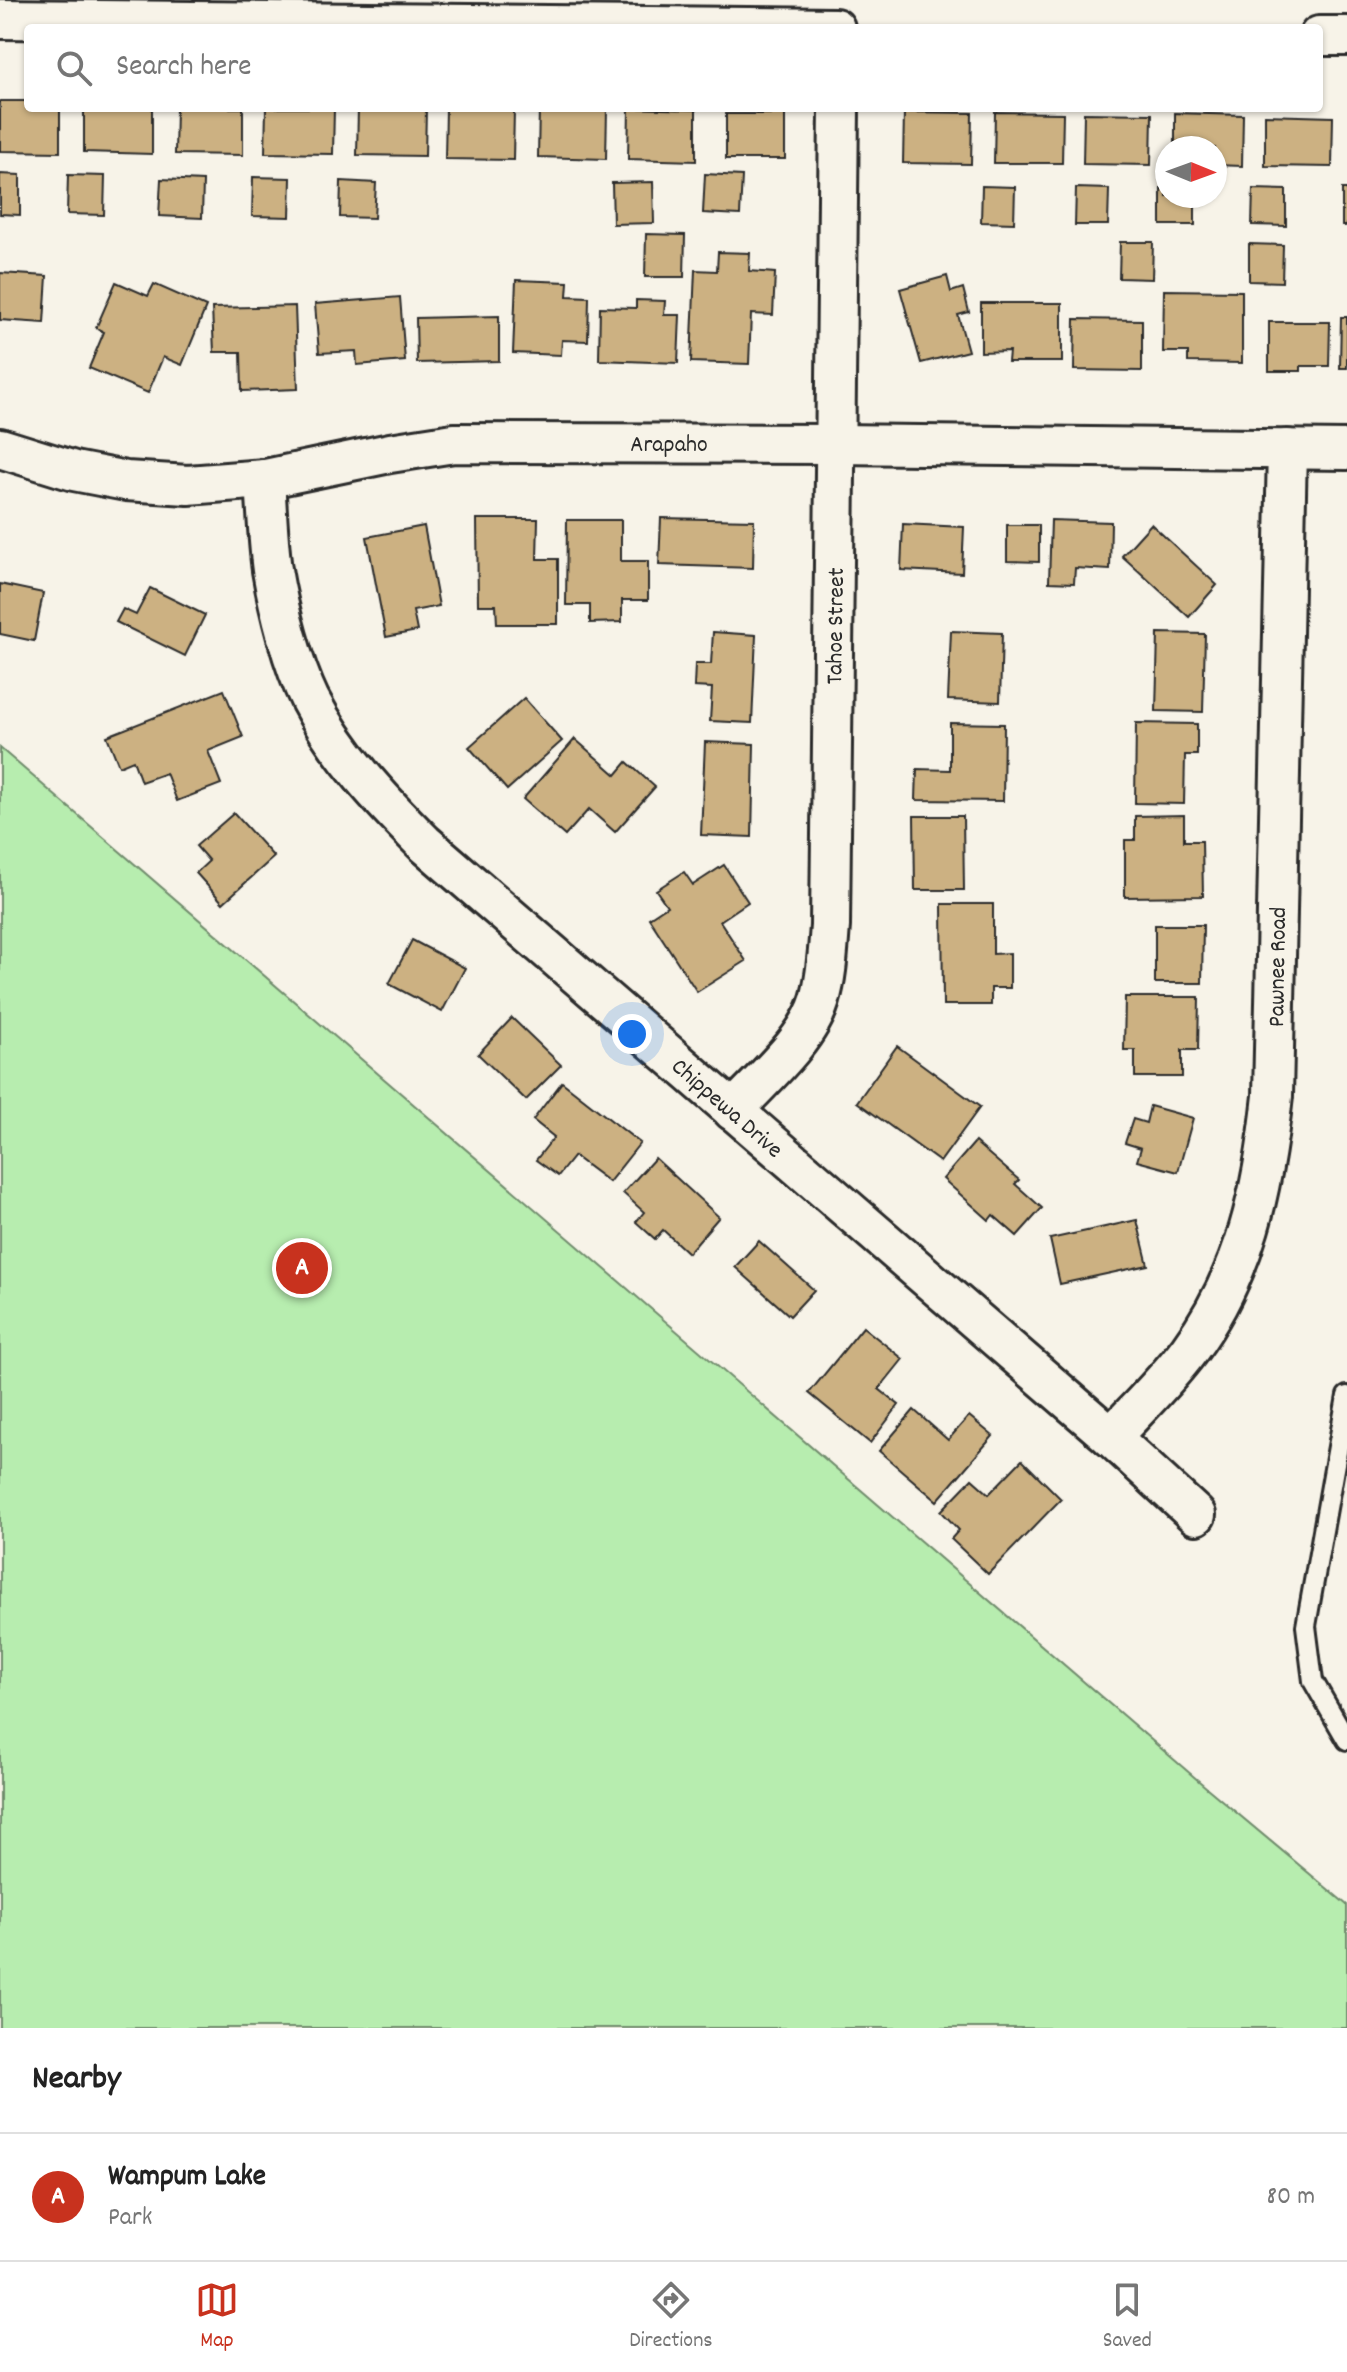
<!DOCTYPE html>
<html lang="en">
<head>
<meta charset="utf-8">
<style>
	:root { --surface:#fff; --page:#f6f6f6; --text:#222; --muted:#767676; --line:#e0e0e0; --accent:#c8321e }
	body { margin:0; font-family:Dekko,sans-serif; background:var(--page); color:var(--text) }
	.compass { position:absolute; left:1155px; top:136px; width:72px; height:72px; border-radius:50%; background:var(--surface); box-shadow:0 2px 6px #0004; rotate:91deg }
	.you { position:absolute; left:632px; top:1034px; width:28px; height:28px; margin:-20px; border:6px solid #fff; border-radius:50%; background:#1a73e8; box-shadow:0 0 0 12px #1a73e833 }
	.badge { display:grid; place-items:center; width:52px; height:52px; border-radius:50%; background:var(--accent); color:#fff; font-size:26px; font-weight:700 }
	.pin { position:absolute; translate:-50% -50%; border:4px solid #fff; box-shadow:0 2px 8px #0006 }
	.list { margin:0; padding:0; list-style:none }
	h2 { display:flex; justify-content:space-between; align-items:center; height:104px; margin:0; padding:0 32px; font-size:34px }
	h2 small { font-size:26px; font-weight:400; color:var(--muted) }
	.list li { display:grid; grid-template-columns:52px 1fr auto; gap:24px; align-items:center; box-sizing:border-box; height:128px; padding:0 32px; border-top:2px solid var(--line) }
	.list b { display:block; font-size:30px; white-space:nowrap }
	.list p { margin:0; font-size:26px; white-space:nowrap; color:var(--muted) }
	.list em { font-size:26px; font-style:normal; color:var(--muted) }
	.icon { flex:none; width:44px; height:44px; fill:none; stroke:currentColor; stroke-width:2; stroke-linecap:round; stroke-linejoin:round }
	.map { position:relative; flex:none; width:1347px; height:2028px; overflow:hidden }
	.search { position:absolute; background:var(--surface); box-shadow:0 2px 6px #0004; left:24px; right:24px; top:24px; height:88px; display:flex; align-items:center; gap:20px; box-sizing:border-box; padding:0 28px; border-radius:8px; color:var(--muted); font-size:30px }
	.sheet { height:232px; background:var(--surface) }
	nav { display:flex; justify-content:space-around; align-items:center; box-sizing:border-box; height:112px; border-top:2px solid var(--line); background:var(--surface); font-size:22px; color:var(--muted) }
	nav a { display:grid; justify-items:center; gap:4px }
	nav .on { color:var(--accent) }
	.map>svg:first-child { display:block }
	.green { fill:#b7edaf; stroke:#718c6d; stroke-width:2 }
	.building { fill:#ccb182; stroke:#2b2b2b; stroke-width:2 }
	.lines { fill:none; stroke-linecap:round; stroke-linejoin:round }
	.lane-casing { stroke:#2b2b2b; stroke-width:24 }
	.street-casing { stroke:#2b2b2b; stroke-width:44 }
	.lane { stroke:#f7f3e8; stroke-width:18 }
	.street { stroke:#f7f3e8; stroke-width:38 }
	.labels { text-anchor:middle; stroke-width:6; stroke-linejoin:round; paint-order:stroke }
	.street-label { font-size:24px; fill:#2b2b2b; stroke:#f7f3e8 }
</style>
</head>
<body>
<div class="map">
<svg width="1347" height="2028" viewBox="0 0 1347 2028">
	<rect width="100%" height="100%" fill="#f7f3e8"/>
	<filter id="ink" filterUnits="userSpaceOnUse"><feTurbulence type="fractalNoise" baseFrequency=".0125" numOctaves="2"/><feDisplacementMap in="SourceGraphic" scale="16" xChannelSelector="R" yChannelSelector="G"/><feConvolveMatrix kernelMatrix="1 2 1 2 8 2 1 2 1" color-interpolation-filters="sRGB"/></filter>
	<g filter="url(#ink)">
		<path class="green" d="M0,748L1207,1788L1347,1905V2028H0Z"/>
		<g class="building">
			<path d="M0,101H28V108H60V152L0,151Z"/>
			<path d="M84,108H152V154L84,152Z"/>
			<path d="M176,108H243V155L175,154Z"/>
			<path d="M266,108H334L333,154L265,153Z"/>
			<path d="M358,108H426L425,156L357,155Z"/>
			<path d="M446,108L514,109L513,160L445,159Z"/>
			<path d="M539,108H607L606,159L538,157Z"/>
			<path d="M629,108L696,110V161L628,159Z"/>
			<path d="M904,112L972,113L971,164L903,163Z"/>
			<path d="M995,112L1063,113L1062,163H994Z"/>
			<path d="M1084,113L1152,114L1151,165L1083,164Z"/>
			<path d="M1175,113L1243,115L1242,166L1215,165V148H1175Z"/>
			<rect x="726" y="114" width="59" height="45"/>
			<path d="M1265,115L1333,117L1332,167L1265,166Z"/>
			<path d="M0,174L20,175V215L0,214Z"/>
			<path d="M705,174L742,176L740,215L703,213Z"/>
			<path d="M68,175L105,176L104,215L67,214Z"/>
			<path d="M253,177L291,178L290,217L252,216Z"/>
			<path d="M161,179L203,181L202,218L159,216Z"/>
			<path d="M341,181L376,183L374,218L340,217Z"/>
			<path d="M653,182L654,223L613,224L612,183Z"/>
			<path d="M982,186L1015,187L1014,223L981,222Z"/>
			<path d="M1076,188L1109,189L1108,225H1075Z"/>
			<path d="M1161,188H1167V196H1195V225H1161Z"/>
			<path d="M1253,189L1286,190V226L1252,225Z"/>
			<rect x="1342" y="189" width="5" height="37"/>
			<path d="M646,234L685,235L684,277H645Z"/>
			<path d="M1120,242H1153L1152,279L1119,278Z"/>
			<path d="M1249,244L1283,245L1282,282L1249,281Z"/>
			<path d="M718,252L750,253L749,271L775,273L773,315L751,314L749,364L691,362L695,270L717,271Z"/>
			<path d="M0,273L47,276L44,323L0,320Z"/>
			<path d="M947,276L951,292L963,288L969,312L958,315L968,351L921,363L900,289Z"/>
			<path d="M516,280L568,282L567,296L589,297L588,341L562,340L561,355L513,353Z"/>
			<path d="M116,282L148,296L154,284L206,307L182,365L163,357L148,393L89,368L104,332L96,328Z"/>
			<path d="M1164,290L1242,291V363L1188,362V352H1163Z"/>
			<path d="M400,297L405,361L357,365L356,351L319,353L315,304Z"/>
			<path d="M636,300L665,301L664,315H680L678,363L599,360L600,307L636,308Z"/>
			<path d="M981,303H1062V362H1008L1009,351L981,352Z"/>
			<path d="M295,306L298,389L242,391L241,352H214L212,308Z"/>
			<path d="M499,316V361L417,363L416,318Z"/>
			<path d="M1341,317H1347V368H1340Z"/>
			<path d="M1075,319L1142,320V371L1074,370Z"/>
			<path d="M1269,322H1330L1329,366H1301V371H1269Z"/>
			<path d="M661,518L754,520L753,568L659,565Z"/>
			<path d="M477,519H538L537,559H558V624H497L496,605H478Z"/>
			<path d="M567,520H621V561H648V600H622V622L590,623V605H566Z"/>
			<path d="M1051,520L1111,522L1110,570L1075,568L1074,583L1049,582Z"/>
			<path d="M903,524L964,527L962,573L901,570Z"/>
			<path d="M1151,524L1217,585L1189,617L1122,556Z"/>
			<path d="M1007,525H1039V562L1007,561Z"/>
			<path d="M424,526L439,606L413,611L417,631L386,637L367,537Z"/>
			<path d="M0,584L43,593L34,641L0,634Z"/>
			<path d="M150,588L205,615L185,656L116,622L123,609L136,615Z"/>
			<path d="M951,631L1002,633L1000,702L948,700Z"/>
			<path d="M713,632L756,635L752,723L710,721L712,688L694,687L695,664H711Z"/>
			<path d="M1158,633L1205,634L1203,712L1156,711Z"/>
			<path d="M224,690L243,737L208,751L221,784L177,801L166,773L141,782L133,760L119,766L107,736Z"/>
			<path d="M524,698L562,741L507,790L469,747Z"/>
			<path d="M950,723L1004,724L1003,801L916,800L917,769L950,770Z"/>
			<path d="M1136,723L1197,724V755H1185L1184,804L1135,803Z"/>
			<path d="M575,739L616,775L627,762L655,787L615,832L589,809L565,836L523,799Z"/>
			<path d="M705,742L754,744L752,837L701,835Z"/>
			<path d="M234,813L274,857L223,903L196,873L209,861L196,846Z"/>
			<path d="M1184,815V841H1202L1203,896L1125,897V840H1135V816Z"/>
			<path d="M914,816H963L964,890H915Z"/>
			<path d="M724,865L748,902L720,921L746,961L697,992L649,918L667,906L656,890L684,872L693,885Z"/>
			<path d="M942,904H993V954L1010,953V988H991V1005H943Z"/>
			<path d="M1155,925H1203L1202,983H1155Z"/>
			<path d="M412,940L465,968L442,1012L389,984Z"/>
			<path d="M1125,997H1199L1198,1050H1182V1077H1135V1050H1124Z"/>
			<path d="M512,1018L561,1065L526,1100L478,1054Z"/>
			<path d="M897,1046L980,1107L940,1162L857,1102Z"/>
			<path d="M562,1082L640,1143L609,1182L574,1156L558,1176L536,1160L554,1137L533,1120Z"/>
			<path d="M1150,1106L1193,1118L1178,1172L1137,1161L1141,1148L1125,1143L1133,1119L1146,1123Z"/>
			<path d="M975,1142L1019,1180L1015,1184L1042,1208L1017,1236L993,1215L989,1220L943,1179Z"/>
			<path d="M655,1158L719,1217L688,1253L663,1230L655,1239L636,1222L644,1212L623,1193Z"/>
			<path d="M1137,1220L1148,1265L1060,1284L1050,1239Z"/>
			<path d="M759,1241L814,1290L790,1316L735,1267Z"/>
			<path d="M863,1327L903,1359L879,1389L899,1405L870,1443L809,1393Z"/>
			<path d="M914,1410L948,1440L969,1416L993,1436L937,1501L879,1451Z"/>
			<path d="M1022,1460L1061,1499L988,1574L951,1539L959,1530L941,1511L972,1479L989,1494Z"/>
		</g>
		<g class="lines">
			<defs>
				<path id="lane" d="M1347,1396L1306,1626L1313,1681L1347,1740"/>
				<g id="street">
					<path d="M0,19L835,28"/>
					<path d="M1319,36H1347"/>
					<path d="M0,448L74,471L126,481L188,485L265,479L390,453L454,443L836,444L1347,450"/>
					<path d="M265,479C267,509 268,541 272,570C279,611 292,663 310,700C338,754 381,800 424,843L1111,1437L1196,1515"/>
					<path d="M733,1111C761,1080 808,1041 820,1000C827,976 828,950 830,926L839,108"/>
					<path d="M1111,1437C1137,1409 1166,1381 1189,1350C1246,1273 1263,1189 1273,1096L1287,449"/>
				</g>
			</defs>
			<use href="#lane" class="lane-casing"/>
			<use href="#street" class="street-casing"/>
			<use href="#lane" class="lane"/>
			<use href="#street" class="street"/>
		</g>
	</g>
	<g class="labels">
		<g class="street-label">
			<text x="669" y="451">Arapaho</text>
			<text transform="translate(834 626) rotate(-89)" y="8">Tahoe Street</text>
			<text transform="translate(1276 967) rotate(-89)" y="8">Pawnee Road</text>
			<text transform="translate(728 1107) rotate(41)" y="8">Chippewa Drive</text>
		</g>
	</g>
</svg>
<svg class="compass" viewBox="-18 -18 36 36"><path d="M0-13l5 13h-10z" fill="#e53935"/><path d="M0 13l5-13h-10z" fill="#767676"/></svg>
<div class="you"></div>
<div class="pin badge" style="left:302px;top:1268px">A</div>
<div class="search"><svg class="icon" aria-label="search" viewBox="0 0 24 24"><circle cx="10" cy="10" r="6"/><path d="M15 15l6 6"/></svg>Search here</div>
</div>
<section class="sheet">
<h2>Nearby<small></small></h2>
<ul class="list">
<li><span class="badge">A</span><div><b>Wampum Lake</b><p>Park</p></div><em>80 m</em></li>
</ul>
</section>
<nav>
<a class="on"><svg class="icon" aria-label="map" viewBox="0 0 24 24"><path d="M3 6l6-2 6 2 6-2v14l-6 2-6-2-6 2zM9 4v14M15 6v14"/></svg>Map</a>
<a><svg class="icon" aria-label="directions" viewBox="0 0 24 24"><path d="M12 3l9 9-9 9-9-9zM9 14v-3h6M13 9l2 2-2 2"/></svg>Directions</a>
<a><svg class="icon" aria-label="saved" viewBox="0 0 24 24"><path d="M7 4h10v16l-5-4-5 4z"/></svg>Saved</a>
</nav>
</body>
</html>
